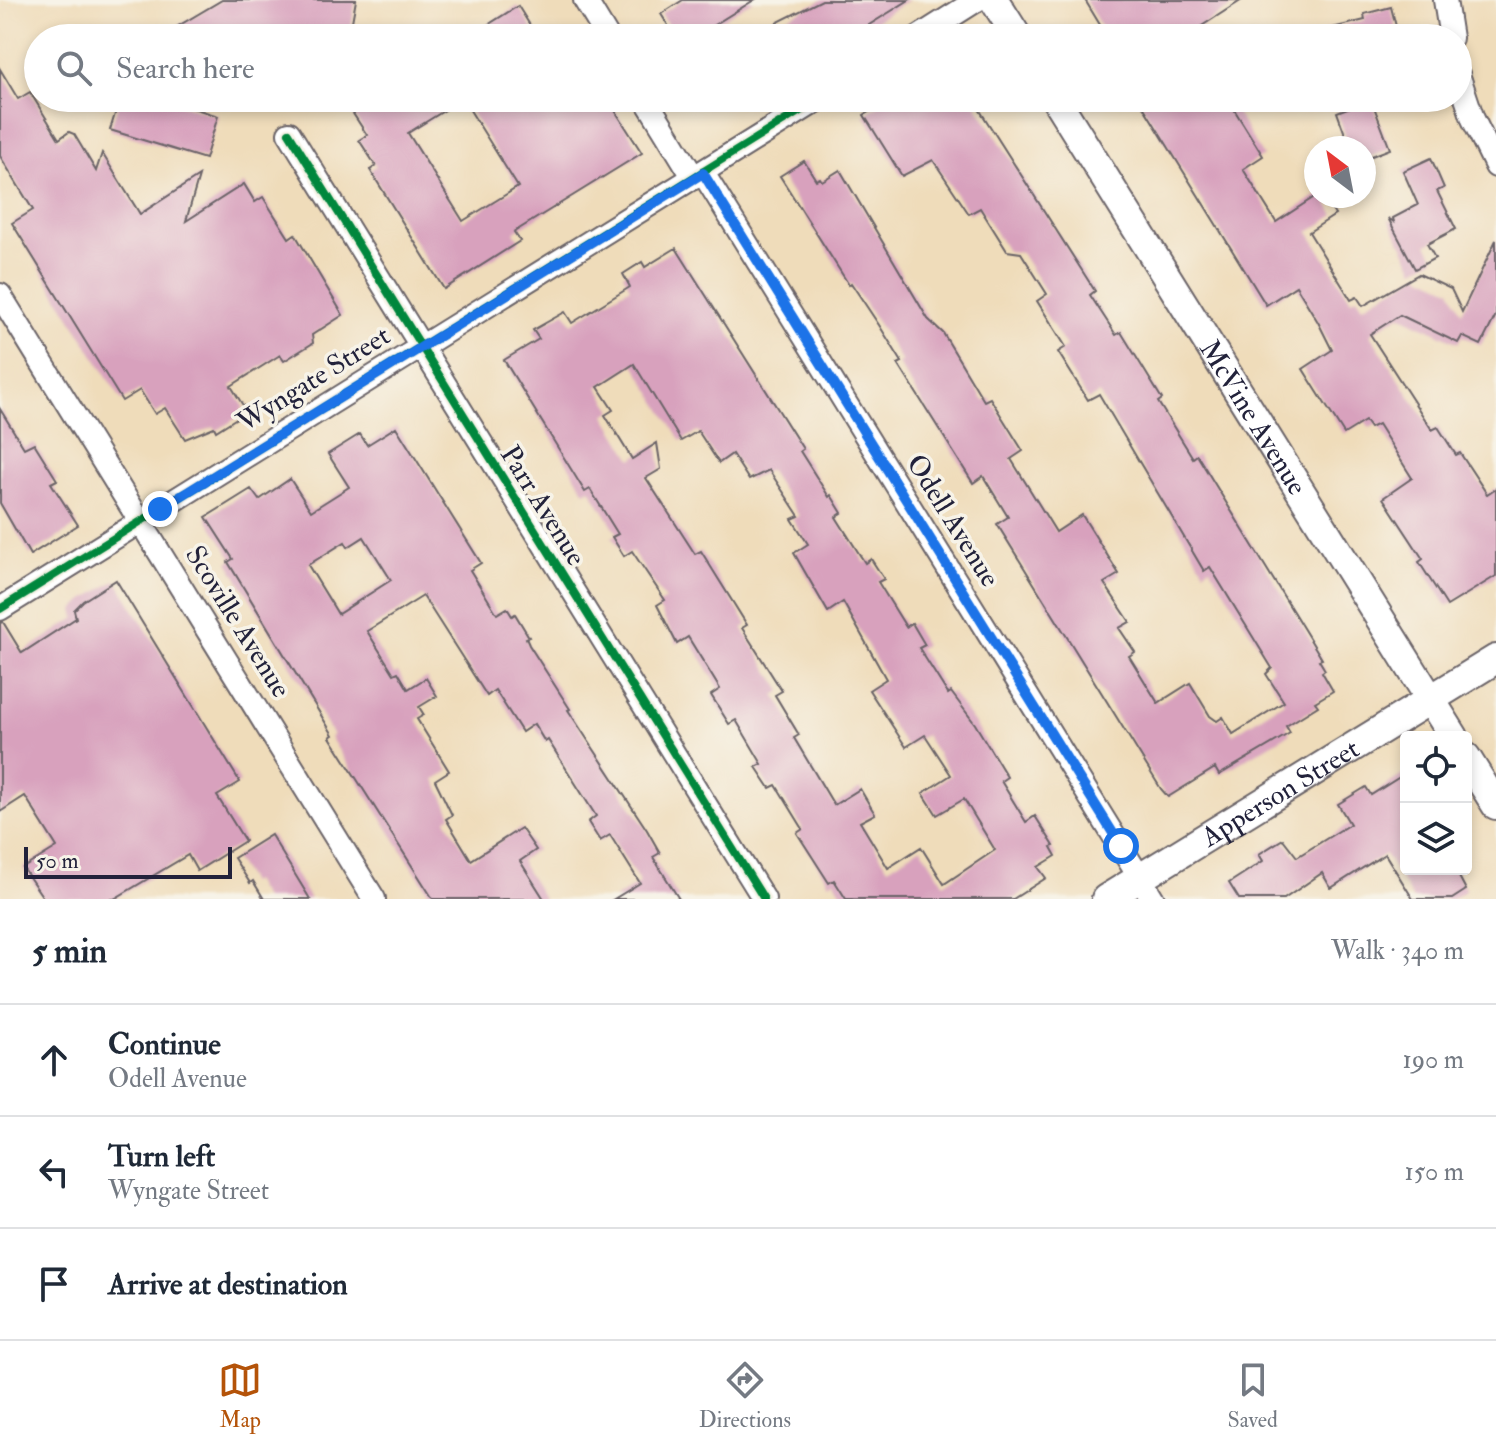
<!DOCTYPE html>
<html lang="en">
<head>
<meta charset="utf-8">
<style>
	:root { --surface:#fff; --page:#f6f6f7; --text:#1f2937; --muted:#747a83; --line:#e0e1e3; --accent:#b45309 }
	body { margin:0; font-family:"IM FELL Double Pica",serif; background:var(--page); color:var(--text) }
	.controls { position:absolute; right:24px; bottom:24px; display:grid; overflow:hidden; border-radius:8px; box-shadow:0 4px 12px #0003 }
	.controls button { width:72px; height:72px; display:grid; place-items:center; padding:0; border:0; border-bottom:2px solid var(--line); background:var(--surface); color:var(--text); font:40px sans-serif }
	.compass { position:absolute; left:1304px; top:136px; width:72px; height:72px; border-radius:50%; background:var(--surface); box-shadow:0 4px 12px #0003; rotate:328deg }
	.scale { position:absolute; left:24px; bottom:20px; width:208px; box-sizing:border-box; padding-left:8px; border:4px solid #22223b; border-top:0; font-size:22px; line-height:28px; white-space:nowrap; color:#22223b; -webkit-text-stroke:6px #f7f3e8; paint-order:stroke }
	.stop { position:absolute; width:24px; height:24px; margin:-18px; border:6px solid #1a73e8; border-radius:50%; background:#fff }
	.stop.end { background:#1a73e8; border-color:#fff; box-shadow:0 2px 8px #0008 }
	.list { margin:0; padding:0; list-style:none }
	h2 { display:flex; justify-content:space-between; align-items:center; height:104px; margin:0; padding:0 32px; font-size:34px }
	h2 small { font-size:26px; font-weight:400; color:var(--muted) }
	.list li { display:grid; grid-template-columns:52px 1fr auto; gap:24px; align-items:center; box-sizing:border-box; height:112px; padding:0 32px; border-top:2px solid var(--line) }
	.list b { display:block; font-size:30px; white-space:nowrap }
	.list p { margin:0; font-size:26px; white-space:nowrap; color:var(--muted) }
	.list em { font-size:26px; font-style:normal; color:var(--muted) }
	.icon { flex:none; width:44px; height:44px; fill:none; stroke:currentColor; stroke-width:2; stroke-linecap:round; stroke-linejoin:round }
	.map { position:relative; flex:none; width:1496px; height:899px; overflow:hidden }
	.search { position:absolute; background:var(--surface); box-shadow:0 4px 12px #0003; left:24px; right:24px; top:24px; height:88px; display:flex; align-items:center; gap:20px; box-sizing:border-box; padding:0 28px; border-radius:44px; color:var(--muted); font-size:30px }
	.sheet { height:440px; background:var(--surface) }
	nav { display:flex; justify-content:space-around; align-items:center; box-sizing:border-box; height:112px; border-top:2px solid var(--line); background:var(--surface); font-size:22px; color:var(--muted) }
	nav a { display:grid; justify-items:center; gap:4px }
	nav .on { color:var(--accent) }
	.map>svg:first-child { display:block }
	.building { fill:#d8a1bd; fill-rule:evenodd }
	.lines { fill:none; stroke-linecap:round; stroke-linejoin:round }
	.minor-casing { stroke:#6a6367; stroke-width:26 }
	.tertiary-casing { stroke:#6a6367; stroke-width:32 }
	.minor { stroke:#fff; stroke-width:22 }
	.tertiary { stroke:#fff; stroke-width:28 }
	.cycleway-casing { stroke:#f7f3e8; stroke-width:13 }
	.cycleway { stroke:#00873e; stroke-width:8 }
	.route { stroke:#1a73e8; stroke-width:10 }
	.labels { text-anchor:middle; stroke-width:7; stroke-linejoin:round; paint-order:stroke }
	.street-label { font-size:28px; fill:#22223b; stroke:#f7f3e8 }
</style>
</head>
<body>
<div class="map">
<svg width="1496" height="899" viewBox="0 0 1496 899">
	<rect width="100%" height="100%" fill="#f7f3e8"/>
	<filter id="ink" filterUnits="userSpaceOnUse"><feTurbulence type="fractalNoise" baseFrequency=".0125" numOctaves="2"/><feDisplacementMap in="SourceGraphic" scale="16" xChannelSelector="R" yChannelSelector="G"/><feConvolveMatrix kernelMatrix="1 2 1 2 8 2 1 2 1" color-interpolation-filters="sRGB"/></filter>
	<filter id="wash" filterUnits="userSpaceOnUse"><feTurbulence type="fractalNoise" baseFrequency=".006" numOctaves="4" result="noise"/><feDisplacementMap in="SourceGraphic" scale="32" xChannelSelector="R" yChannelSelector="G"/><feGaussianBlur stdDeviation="1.8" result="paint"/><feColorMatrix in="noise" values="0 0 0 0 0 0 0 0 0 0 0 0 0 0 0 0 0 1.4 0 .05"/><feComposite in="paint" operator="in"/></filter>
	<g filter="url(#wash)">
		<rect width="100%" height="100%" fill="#efdcba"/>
		<g id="blocks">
			<g class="building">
				<path d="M222,0H356L349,38H158Z"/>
				<path d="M683,0H754L693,38H676L661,14Z"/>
				<path d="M822,0H909L848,38H761L779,27L776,23Z"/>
				<path d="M1085,0H1242L1183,38H1108Z"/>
				<path d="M518,6L538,38H467Z"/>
				<path d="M1391,7L1399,38H1325L1324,30L1365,20L1364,14Z"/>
				<path d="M0,69L18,99L30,92L59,139L69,132L74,134L96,171L102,153L140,214L199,176L186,221L244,184L255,202L263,197L289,238L295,234L343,315L312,335L313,343L284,361L280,355L231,386L244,407L241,410L243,414L216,431L214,427L185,439L165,408L155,414L140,390L122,401L12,223L33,210L0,156Z"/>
				<path d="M120,98H161L218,116L205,159L110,130Z"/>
				<path d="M375,98H607L642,153L514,232L520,241L444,289L370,170L376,166L359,140L367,135L352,112ZM463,99L518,187L463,221L408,133Z"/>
				<path d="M890,98H972L1095,291L1090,295L1116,335L1121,332L1162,399L1158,402L1193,458L1197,455L1322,659L1319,660L1325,670L1322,672L1333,691L1315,702L1318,706L1286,726L1290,733L1219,775L1215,768L1168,797L1161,789L997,524L1008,517L983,476L973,483L898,364L902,362L879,325L851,283L849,285L780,176L804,161L816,180L820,178L822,181L840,170L928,319L943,333L984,401L990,398L1023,451L1011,459L1056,532L1082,515L1119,574L1104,583L1130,622L1119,628L1135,652L1129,656L1158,703L1190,683L1210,716L1217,721L1223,717L1233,734L1284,702L1266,674L1272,668L1210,567L1204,571L1099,394L1088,400L1058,352L1066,347L1037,301L1047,294L1021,253L1007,251L980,208L969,214L933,160L902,176L864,115Z"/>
				<path d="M1138,98H1227L1263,156L1243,169L1276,222L1316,196H1323L1335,215L1309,232L1351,300L1357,297L1363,306L1419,274L1451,289L1462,312L1496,240V315L1481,345L1462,336L1458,343L1400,315L1370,334L1432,430L1438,427L1456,455L1460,453L1487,494L1496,488V576L1447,606L1419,562L1423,559L1383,498L1412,478L1378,424L1370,428L1365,421L1344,434L1303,369L1332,350L1318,322L1296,286L1266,305Z"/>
				<path d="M1371,99L1390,149L1364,159V148H1350L1337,112Z"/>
				<path d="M1431,158L1444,188L1437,191L1456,229L1427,244L1435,258L1415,269L1388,218L1394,222L1393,218L1418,205L1403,171Z"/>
				<path d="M676,248L803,449L800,451L829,497L831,495L842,513L836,517L865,563L871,559L884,579L878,582L906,627L912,623L925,645L919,648L948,694L951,692L975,724L1007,777L1001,781L1026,822L1035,816L1054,846L1051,847L1056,856L1038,867L1046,878L1013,899H846L834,880L829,883L797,833L803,829L776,785L770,788L756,767L762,764L736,720L729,724L711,695L720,689L688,637L677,644L657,605L665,600L632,551L624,556L612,537L618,534L590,489L585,492L504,360L539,339L533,330L565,312L572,323L630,287L623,274L642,262L645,267ZM634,364L681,441L698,431L719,463L732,454L749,480L769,470L799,516L792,519L808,544L794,553L828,612L843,602L886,679L869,690L906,747L925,735L951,775L923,793L937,815L964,799L995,850L944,884L921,847L888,868L860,822L875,814L860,789L834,805L794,738L799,735L775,695L782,691L742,628L747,625L701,551L695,554L646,478L661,469L657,443L632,459L605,415L613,410L598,387Z"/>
				<path d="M0,409L24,448L34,443L57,480L51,483L78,525L30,555L0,503Z"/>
				<path d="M396,427L481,563L470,570L497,614L507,608L512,616L515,614L529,637L526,638L529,645L570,709L568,710L647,830L660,853L653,857L679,899H614L640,883L610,835L600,841L588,822L596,816L548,740L545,742L534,724L522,732L495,690L487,696L423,596L367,631L394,674L398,672L408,689L426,678L437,696L419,707L424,715L417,719L449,771L435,780L452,815L446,819L471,860L521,828L536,850L520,861L544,899H433L330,737L333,735L228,562L233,559L206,517L251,489L259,500L290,479L311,511L349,487L328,454L360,434L367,445ZM364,537L391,580L338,614L308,565L345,542L348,547Z"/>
				<path d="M116,580L240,782L217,796L245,841L197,871L188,855L114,899H44L23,868L57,847L25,796L0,812V623L3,622L22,653L76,618L74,610L83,601Z"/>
				<path d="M1406,773V869H1455L1466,890L1452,899H1413L1385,854L1331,888L1322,873L1284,899H1239L1229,883L1263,861L1259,854L1283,839L1297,857L1350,824L1338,804L1366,787L1371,795Z"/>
				<path d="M271,835L310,899H264L253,881L250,883L234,858Z"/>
			</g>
		</g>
	</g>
	<g filter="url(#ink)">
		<use href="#blocks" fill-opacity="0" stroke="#6a6367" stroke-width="2"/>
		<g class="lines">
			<defs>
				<g id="minor">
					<path d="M585,0L608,38"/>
					<path d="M1445,0L1451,38"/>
					<path d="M917,38L977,0"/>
					<path d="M1458,74L1473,119L1496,166"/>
					<path d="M645,98L694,178"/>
					<path d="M289,133L764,899"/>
					<path d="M703,173L1153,899"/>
					<path d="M0,295L374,899"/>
					<path d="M0,609L821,98"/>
				</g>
				<g id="tertiary">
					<path d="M994,0L1018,38"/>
					<path id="s1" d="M1055,98L1454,737"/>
					<path d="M1466,757L1496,805"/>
					<path id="s2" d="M1106,899L1496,659"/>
				</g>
			</defs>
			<use href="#minor" class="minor-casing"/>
			<use href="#tertiary" class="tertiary-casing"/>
			<use href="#minor" class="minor"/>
			<use href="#tertiary" class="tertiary"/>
			<defs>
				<g id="cycleway">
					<path d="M289,133L764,899"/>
					<path d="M0,609L821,98"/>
				</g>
			</defs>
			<use href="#cycleway" class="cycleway-casing"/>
			<use href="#cycleway" class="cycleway"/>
		</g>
	</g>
	<g class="lines" filter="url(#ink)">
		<path class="route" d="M160,509L703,173L1121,846"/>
	</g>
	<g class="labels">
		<g class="street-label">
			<text transform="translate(313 378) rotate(-32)" y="10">Wyngate Street</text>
			<text dy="10" stroke="none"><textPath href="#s1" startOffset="376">McVine Avenue</textPath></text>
			<text transform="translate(544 505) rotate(58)" y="10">Parr Avenue</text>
			<text transform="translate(954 520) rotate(58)" y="10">Odell Avenue</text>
			<text transform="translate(239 621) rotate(58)" y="10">Scoville Avenue</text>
			<text dy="10" stroke="none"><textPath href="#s2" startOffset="204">Apperson Street</textPath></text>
		</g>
	</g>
</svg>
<div class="controls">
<button><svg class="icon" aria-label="locate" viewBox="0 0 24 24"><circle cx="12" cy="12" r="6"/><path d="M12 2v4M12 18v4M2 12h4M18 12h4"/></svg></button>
<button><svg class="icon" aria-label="layers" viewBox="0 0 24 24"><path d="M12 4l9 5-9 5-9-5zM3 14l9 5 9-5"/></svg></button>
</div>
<svg class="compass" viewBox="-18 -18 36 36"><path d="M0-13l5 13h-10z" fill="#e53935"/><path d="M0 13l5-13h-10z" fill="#747a83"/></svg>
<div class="scale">50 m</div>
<div class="stop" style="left:1121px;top:846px"></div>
<div class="stop end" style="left:160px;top:509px"></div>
<div class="search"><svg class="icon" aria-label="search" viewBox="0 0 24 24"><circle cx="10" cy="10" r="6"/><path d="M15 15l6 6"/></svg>Search here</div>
</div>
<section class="sheet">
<h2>5 min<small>Walk · 340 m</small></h2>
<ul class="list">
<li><svg class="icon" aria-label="ahead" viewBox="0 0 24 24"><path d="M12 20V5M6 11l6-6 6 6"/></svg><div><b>Continue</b><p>Odell Avenue</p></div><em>190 m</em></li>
<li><svg class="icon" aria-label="left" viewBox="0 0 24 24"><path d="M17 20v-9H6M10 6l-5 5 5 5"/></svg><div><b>Turn left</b><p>Wyngate Street</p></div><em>150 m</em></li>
<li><svg class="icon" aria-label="arrive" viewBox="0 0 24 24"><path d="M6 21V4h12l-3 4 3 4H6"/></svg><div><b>Arrive at destination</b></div></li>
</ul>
</section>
<nav>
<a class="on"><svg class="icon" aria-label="map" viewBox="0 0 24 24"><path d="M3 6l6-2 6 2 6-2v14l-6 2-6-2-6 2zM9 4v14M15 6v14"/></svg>Map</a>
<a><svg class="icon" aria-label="directions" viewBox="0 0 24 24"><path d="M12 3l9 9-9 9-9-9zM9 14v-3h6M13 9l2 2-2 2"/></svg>Directions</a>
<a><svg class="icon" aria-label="saved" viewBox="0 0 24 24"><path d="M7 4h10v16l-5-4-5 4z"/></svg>Saved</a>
</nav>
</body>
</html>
